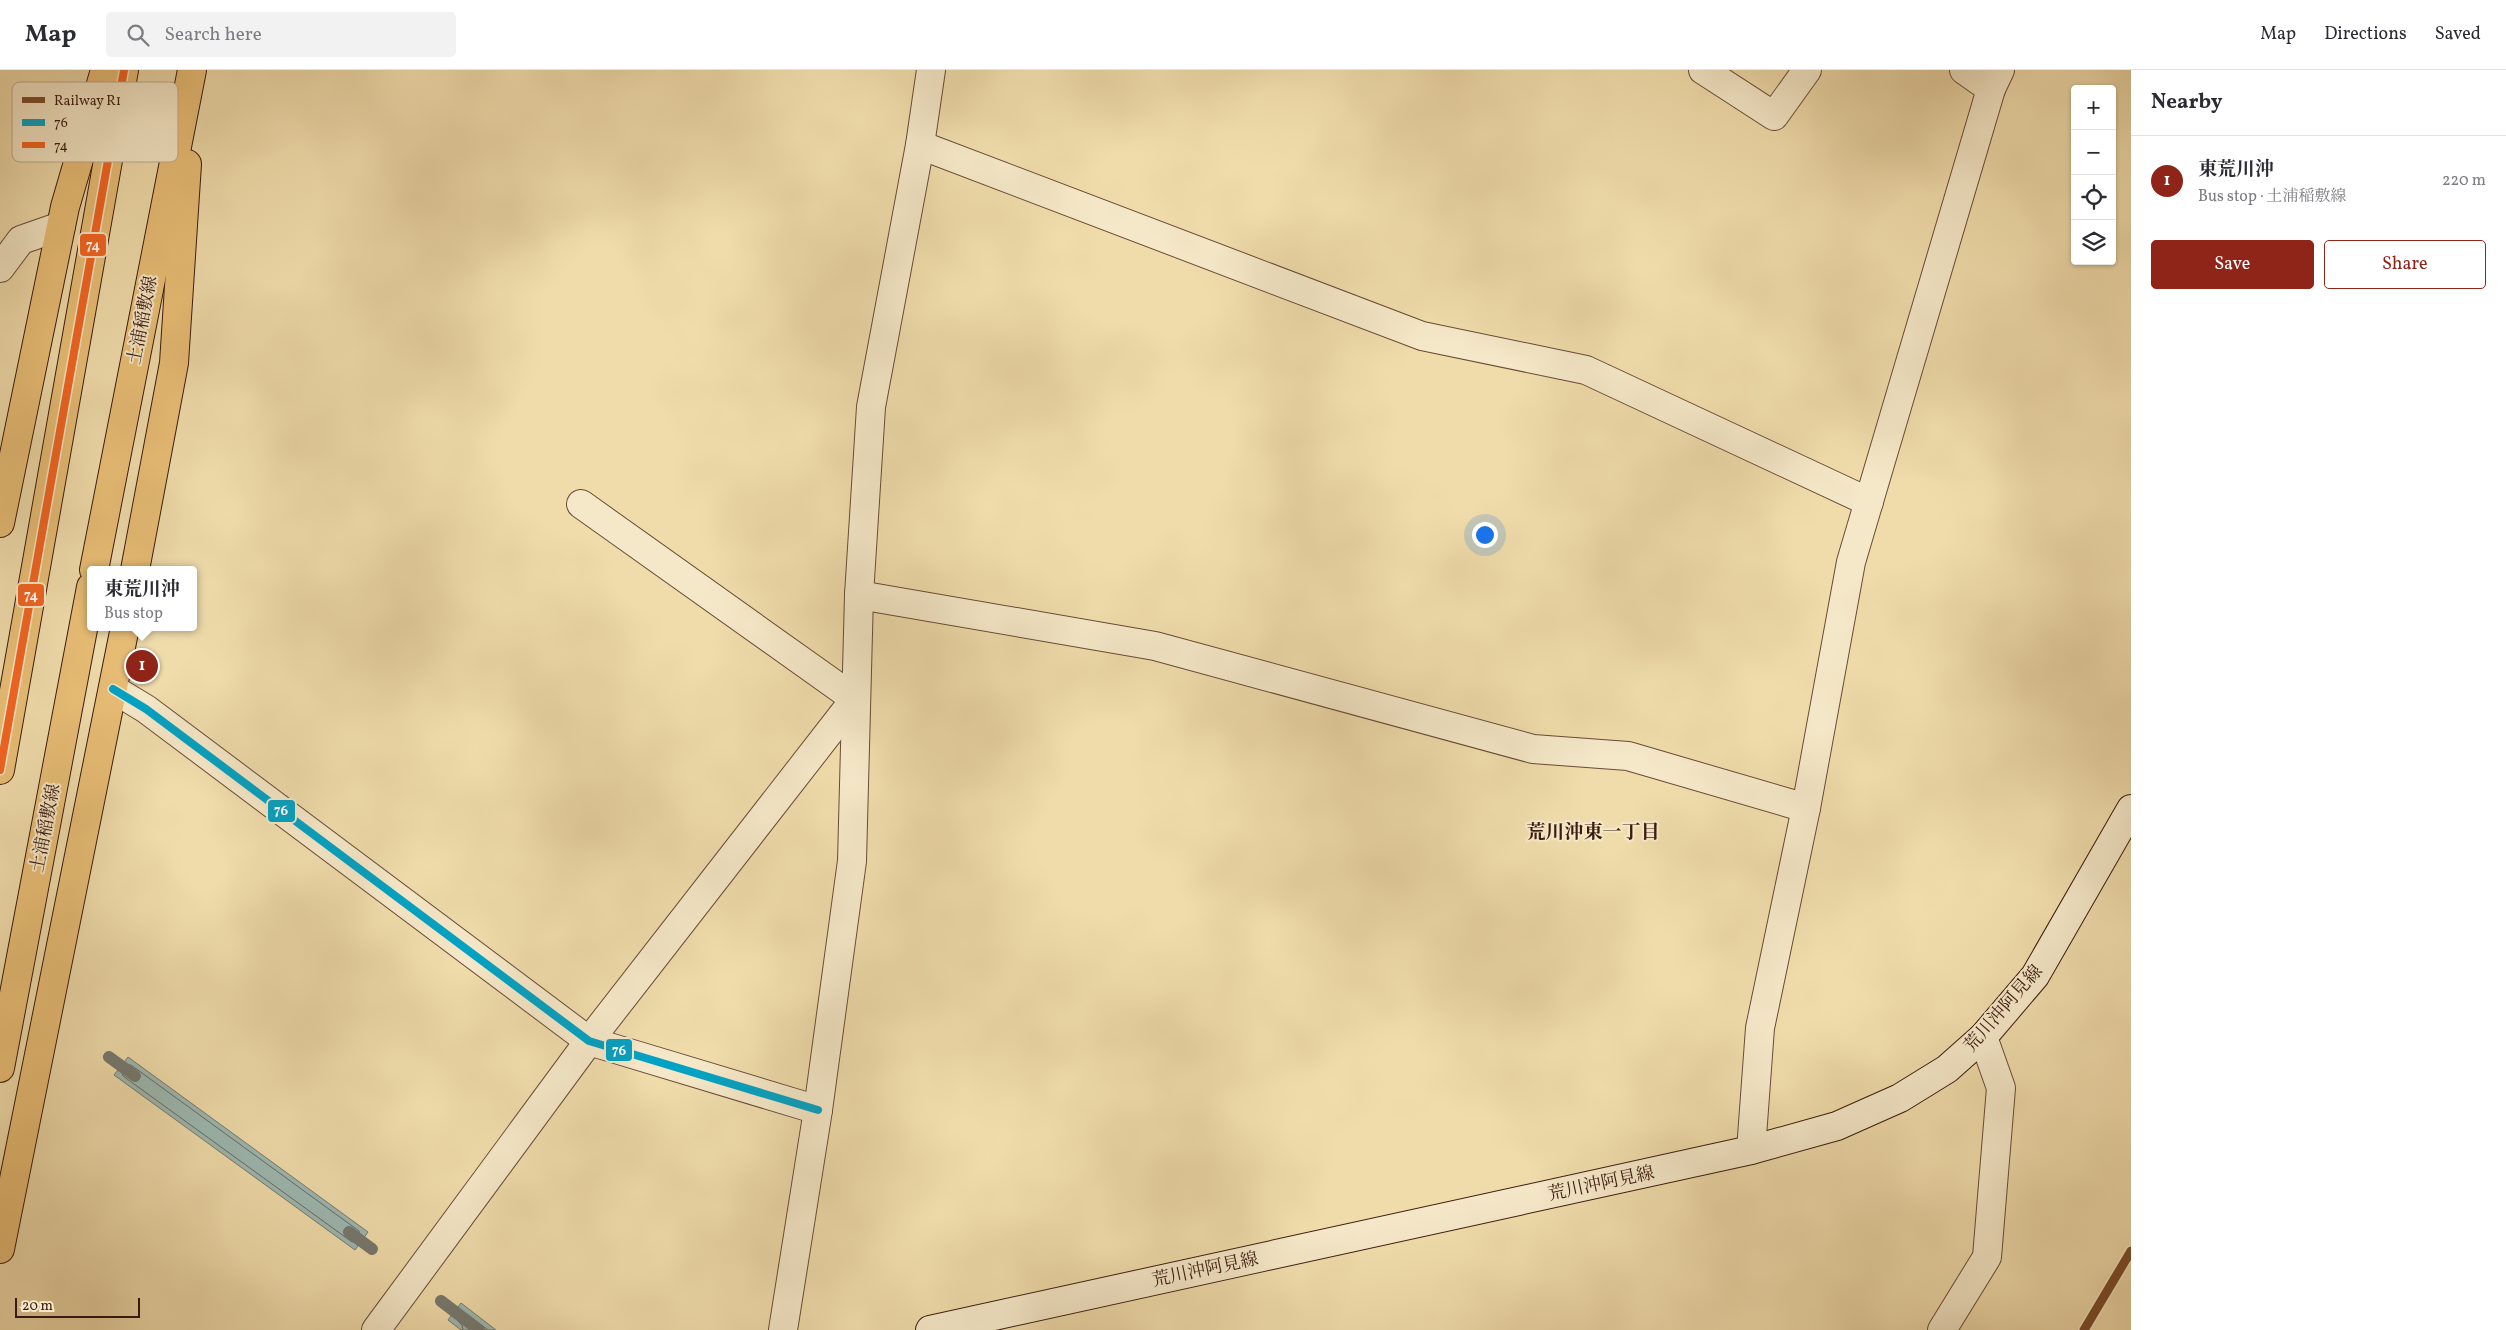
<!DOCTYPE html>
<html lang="en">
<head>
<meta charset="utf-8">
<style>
	:root { --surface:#fff; --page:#f2f2f3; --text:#2b2b33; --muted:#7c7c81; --line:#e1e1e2; --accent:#8f2418 }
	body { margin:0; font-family:Vollkorn,"Noto Serif JP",serif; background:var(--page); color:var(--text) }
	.controls { position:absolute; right:15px; top:15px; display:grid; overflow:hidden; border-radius:5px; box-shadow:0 1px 4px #0004 }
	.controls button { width:45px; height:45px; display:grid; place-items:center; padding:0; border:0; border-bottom:1px solid var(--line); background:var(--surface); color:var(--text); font:25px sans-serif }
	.scale { position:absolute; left:15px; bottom:12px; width:125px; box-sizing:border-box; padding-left:5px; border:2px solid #3b1b10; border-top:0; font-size:14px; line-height:18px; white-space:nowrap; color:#3b1b10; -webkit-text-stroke:4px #f5e8c8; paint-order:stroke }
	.you { position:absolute; left:1484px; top:464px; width:18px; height:18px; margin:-12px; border:4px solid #fff; border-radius:50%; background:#1a73e8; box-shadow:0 0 0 8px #1a73e833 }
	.badge { display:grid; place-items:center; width:32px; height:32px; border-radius:50%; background:var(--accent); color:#fff; font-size:16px; font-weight:700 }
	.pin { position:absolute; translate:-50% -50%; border:2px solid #fff; box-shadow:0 1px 5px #0006 }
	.popup { position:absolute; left:87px; top:496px; width:110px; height:65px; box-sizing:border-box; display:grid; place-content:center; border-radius:5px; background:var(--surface); filter:drop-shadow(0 1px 4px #0005); font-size:16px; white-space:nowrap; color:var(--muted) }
	.popup b { font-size:19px; color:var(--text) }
	.popup::after { content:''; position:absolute; left:50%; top:100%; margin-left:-10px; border:10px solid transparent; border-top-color:var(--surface) }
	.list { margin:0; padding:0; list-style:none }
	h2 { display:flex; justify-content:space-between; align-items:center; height:65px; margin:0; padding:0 20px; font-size:21px }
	h2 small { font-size:16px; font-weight:400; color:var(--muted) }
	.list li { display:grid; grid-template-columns:32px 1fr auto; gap:15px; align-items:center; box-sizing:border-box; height:90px; padding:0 20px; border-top:1px solid var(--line) }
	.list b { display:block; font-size:19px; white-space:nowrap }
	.list p { margin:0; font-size:16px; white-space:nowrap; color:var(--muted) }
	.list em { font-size:16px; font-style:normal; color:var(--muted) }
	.actions { display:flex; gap:10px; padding:15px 20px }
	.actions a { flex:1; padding:11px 0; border:1px solid var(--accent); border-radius:5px; text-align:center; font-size:18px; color:var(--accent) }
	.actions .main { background:var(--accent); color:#fff }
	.icon { flex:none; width:28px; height:28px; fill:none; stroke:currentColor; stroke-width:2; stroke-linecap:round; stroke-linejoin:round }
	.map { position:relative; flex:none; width:2131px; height:1260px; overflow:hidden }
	header { display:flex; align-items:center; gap:30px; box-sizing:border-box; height:70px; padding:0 25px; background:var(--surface); border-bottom:1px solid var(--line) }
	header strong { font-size:24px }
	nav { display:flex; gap:28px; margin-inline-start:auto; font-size:18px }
	.search { width:350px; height:45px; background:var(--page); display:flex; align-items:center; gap:12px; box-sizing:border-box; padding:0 18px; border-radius:5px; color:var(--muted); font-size:19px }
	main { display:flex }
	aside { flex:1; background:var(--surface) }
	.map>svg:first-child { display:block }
	.water { fill:#9db9b2; stroke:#767a71 }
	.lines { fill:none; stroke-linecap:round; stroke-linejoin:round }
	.shore { stroke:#6c6a61; stroke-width:1 }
	.stream { stroke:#767a71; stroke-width:12 }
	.street-casing { stroke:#684b37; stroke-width:30 }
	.secondary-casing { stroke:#3b1b10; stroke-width:30 }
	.primary-casing { stroke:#3b1b10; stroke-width:30 }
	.street { stroke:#f5e8c8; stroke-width:28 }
	.secondary { stroke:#f5e8c8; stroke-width:28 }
	.primary { stroke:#e8be76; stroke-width:28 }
	.bus-1-casing { stroke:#f5e8c8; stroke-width:11 }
	.bus-2-casing { stroke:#f5e8c8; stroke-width:11 }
	.bus-1 { stroke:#03a2c4; stroke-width:8 }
	.bus-2 { stroke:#f26522; stroke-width:8 }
	.rail-1-casing { stroke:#f5e8c8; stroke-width:12 }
	.rail-1 { stroke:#7a4b2a; stroke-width:9 }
	.labels { text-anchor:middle; stroke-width:4; stroke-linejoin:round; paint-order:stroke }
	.street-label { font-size:18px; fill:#3b1b10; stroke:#f5e8c8 }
	.neighbourhood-label { font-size:19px; font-weight:bold; fill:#3b1b10; stroke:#f5e8c8 }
	.key { fill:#f5e8c8; stroke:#bdaa91; stroke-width:1 }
	.key-label { font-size:14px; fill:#3b1b10 }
	.line-badge { stroke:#f5e8c8; stroke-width:2 }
	.badge-label { font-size:14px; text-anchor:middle; font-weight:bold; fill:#fff }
</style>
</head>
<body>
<header>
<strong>Map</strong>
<div class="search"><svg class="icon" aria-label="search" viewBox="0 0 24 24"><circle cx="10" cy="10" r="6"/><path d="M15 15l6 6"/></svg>Search here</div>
<nav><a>Map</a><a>Directions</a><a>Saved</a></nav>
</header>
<main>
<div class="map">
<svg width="2131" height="1260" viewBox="0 0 2131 1260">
	<rect width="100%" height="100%" fill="#f0dcab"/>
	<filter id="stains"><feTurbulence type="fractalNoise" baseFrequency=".004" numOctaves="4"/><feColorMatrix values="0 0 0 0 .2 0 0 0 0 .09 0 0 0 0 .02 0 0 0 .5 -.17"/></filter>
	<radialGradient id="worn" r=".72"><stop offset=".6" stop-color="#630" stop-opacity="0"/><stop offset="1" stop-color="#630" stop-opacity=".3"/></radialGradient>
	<g class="water">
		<path d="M128,987L368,1162L355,1180L114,1005Z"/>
		<path d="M461,1233L496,1260H461L448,1250Z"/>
	</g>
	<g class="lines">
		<g class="shore">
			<path d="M128,995H131L359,1161L360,1164L355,1171L352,1172L123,1006L122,1002Z"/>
			<path d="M463,1260L462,1255L456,1249L462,1241L488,1260"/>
		</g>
		<g class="stream">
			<path d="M109,987L135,1006"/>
			<path d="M349,1162L372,1179"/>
			<path d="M441,1231L479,1260"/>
		</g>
		<defs>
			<g id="street">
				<path d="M1703,0L1774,46L1807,0"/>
				<path d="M1964,0L1991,19"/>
				<path d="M920,75L1422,266L1586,300L1869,432"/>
				<path d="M0,198L21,170L61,156"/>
				<path d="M581,434L855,629"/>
				<path d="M859,525L1155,576L1533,679L1628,686L1806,738"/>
				<path d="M113,619L146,639L589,971L818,1040"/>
				<path d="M1751,1080L1760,958L1806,738L1851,492L1991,19L2000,0"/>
				<path d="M376,1260L589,971L855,629"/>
				<path d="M783,1260L818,1040L852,791L859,525L871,337L920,75L931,0"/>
				<path d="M1942,1260L1987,1187L2001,1018L1983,967"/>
			</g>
			<path id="secondary" d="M930,1260L1751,1080L1837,1056L1900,1028L1947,999L1983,967L2035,906L2131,739"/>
			<g id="primary">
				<path d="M0,453L65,137L105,0"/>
				<path d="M94,500L192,0"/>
				<path d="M135,500L174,293L187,94"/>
				<path d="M0,700L124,0"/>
				<path d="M0,998L91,517"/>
				<path d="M0,1179L125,557"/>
			</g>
		</defs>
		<use href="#street" class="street-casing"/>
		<use href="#secondary" class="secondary-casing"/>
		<use href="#primary" class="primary-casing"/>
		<use href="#street" class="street"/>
		<use href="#secondary" class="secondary"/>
		<use href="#primary" class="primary"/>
		<defs>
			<path id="bus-1" d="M113,619L146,639L589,971L818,1040"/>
			<path id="bus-2" d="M0,700L124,0"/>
		</defs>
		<use href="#bus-1" class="bus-1-casing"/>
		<use href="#bus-2" class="bus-2-casing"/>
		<use href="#bus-1" class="bus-1"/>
		<use href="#bus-2" class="bus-2"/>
		<defs>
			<path id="rail-1" d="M2084,1260L2131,1181"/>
		</defs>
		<use href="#rail-1" class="rail-1-casing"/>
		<use href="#rail-1" class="rail-1"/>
	</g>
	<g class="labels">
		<g class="street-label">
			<text transform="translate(142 250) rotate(-79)" y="6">土浦稲敷線</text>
			<text transform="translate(45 758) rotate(-79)" y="6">土浦稲敷線</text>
			<text transform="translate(2003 938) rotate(-49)" y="6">荒川沖阿見線</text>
			<text transform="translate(1601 1113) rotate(-12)" y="6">荒川沖阿見線</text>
			<text transform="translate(1205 1199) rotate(-12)" y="6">荒川沖阿見線</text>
		</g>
		<g class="neighbourhood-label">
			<text x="1593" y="768">荒川沖東一丁目</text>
		</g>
	</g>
	<rect x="12" y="12" width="166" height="80" rx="8" class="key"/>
	<rect x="22" y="27" width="23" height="6" fill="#7a4b2a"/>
	<rect x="22" y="49" width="23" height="7" fill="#03a2c4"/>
	<rect x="22" y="72" width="23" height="6" fill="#f26522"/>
	<g class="key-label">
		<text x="54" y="35">Railway R1</text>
		<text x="54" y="57">76</text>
		<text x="54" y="80">74</text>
	</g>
	<g class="line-badge">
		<rect x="79" y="163" width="28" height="24" rx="5" fill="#f26522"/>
		<rect x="17" y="513" width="28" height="24" rx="5" fill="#f26522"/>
		<rect x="267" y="729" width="29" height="24" rx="5" fill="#03a2c4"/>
		<rect x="605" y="968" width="28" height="24" rx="5" fill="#03a2c4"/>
	</g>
	<g class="badge-label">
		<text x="93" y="180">74</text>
		<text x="31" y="530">74</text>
		<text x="281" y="745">76</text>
		<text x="619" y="985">76</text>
	</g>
	<rect width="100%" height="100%" filter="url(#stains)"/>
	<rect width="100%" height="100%" fill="url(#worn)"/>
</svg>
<div class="controls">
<button>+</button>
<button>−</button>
<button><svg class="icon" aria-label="locate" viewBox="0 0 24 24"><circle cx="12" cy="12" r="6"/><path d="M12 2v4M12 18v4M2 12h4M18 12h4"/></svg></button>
<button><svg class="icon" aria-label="layers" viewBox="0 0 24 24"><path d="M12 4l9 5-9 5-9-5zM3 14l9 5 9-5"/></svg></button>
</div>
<div class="scale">20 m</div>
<div class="you"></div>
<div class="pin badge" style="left:142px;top:596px">1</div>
<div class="popup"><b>東荒川沖</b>Bus stop</div>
</div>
<aside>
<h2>Nearby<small></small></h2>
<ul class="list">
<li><span class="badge">1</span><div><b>東荒川沖</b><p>Bus stop · 土浦稲敷線</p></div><em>220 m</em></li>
</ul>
<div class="actions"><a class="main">Save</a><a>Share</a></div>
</aside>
</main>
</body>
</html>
